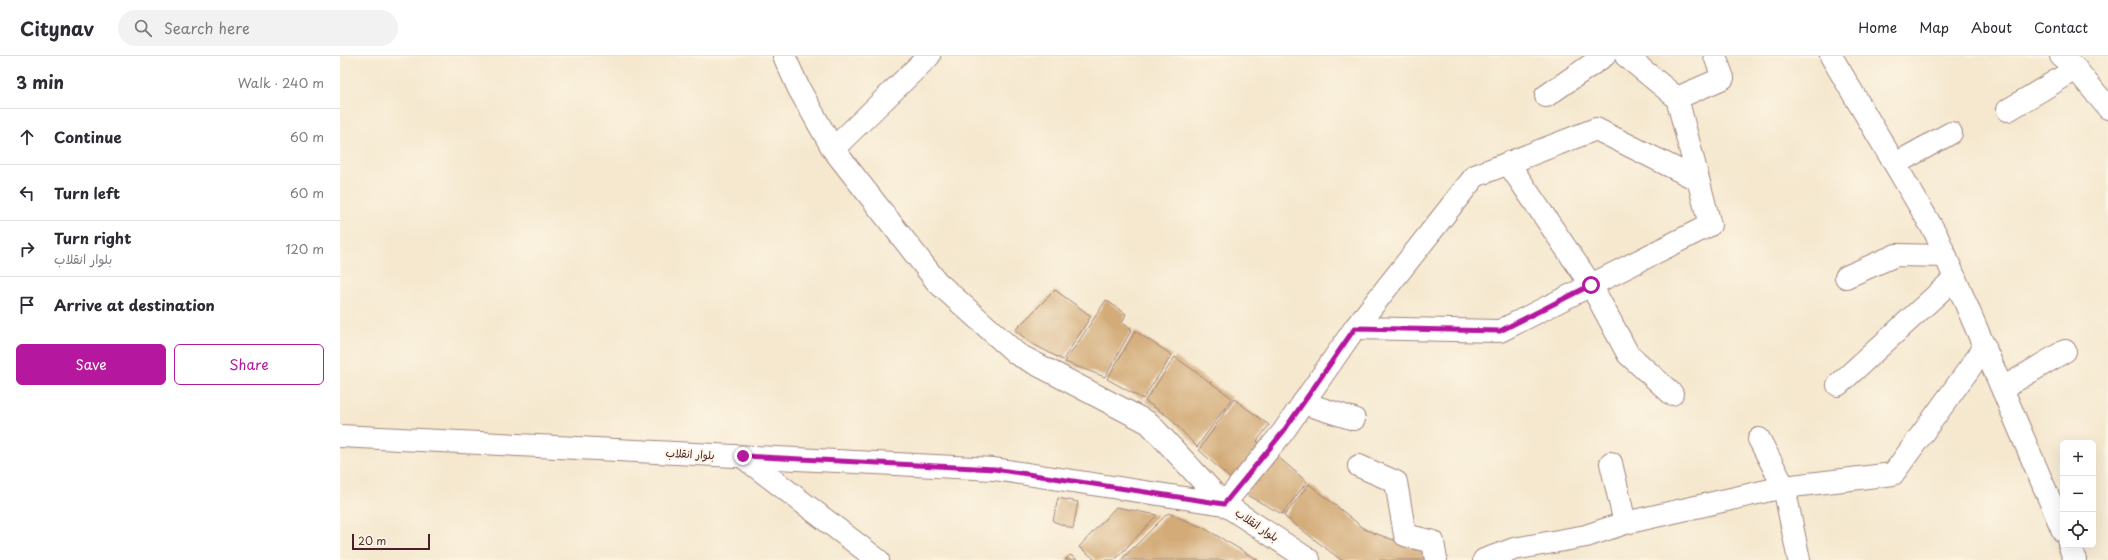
<!DOCTYPE html>
<html lang="en">
<head>
<meta charset="utf-8">
<style>
	:root { --surface:#fff; --page:#f2f2f3; --text:#2b2b33; --muted:#7c7c81; --line:#e1e1e2; --accent:#b5179e }
	body { margin:0; font-family:"Playpen Sans","Playpen Sans Arabic",sans-serif; background:var(--page); color:var(--text) }
	.controls { position:absolute; right:12px; bottom:12px; display:grid; overflow:hidden; border-radius:6px; box-shadow:0 4px 16px #0002 }
	.controls button { width:36px; height:36px; display:grid; place-items:center; padding:0; border:0; border-bottom:1px solid var(--line); background:var(--surface); color:var(--text); font:20px sans-serif }
	.scale { position:absolute; left:12px; bottom:10px; width:78px; box-sizing:border-box; padding-left:4px; border:2px solid #4a1f2b; border-top:0; font-size:11px; line-height:14px; white-space:nowrap; color:#4a1f2b; -webkit-text-stroke:3px #fcf5e5; paint-order:stroke }
	.stop { position:absolute; width:12px; height:12px; margin:-9px; border:3px solid #b5179e; border-radius:50%; background:#fff }
	.stop.end { background:#b5179e; border-color:#fff; box-shadow:0 1px 4px #0008 }
	.list { margin:0; padding:0; list-style:none }
	h2 { display:flex; justify-content:space-between; align-items:center; height:52px; margin:0; padding:0 16px; font-size:17px }
	h2 small { font-size:13px; font-weight:400; color:var(--muted) }
	.list li { display:grid; grid-template-columns:26px 1fr auto; gap:12px; align-items:center; box-sizing:border-box; height:56px; padding:0 16px; border-top:1px solid var(--line) }
	.list b { display:block; font-size:15px; white-space:nowrap }
	.list p { margin:0; font-size:13px; white-space:nowrap; color:var(--muted) }
	.list em { font-size:13px; font-style:normal; color:var(--muted) }
	.actions { display:flex; gap:8px; padding:12px 16px }
	.actions a { flex:1; padding:9px 0; border:1px solid var(--accent); border-radius:6px; text-align:center; font-size:14px; color:var(--accent) }
	.actions .main { background:var(--accent); color:#fff }
	.icon { flex:none; width:22px; height:22px; fill:none; stroke:currentColor; stroke-width:2; stroke-linecap:round; stroke-linejoin:round }
	.map { position:relative; flex:none; width:1768px; height:504px; overflow:hidden }
	header { display:flex; align-items:center; gap:24px; box-sizing:border-box; height:56px; padding:0 20px; background:var(--surface); border-bottom:1px solid var(--line) }
	header strong { font-size:19px }
	nav { display:flex; gap:22px; margin-inline-start:auto; font-size:14px }
	.search { width:280px; height:36px; background:var(--page); display:flex; align-items:center; gap:10px; box-sizing:border-box; padding:0 14px; border-radius:22px; color:var(--muted); font-size:15px }
	main { display:flex }
	aside { flex:1; background:var(--surface) }
	.map>svg:first-child { display:block }
	.building { fill:#d3ab78 }
	.lines { fill:none; stroke-linecap:round; stroke-linejoin:round }
	.street-casing { stroke:#a0847d; stroke-width:24 }
	.secondary-casing { stroke:#a0847d; stroke-width:24 }
	.street { stroke:#fff; stroke-width:22 }
	.secondary { stroke:#fff; stroke-width:22 }
	.route { stroke:#b5179e; stroke-width:5 }
	.labels { text-anchor:middle; stroke-width:4; stroke-linejoin:round; paint-order:stroke }
	.street-label { font-size:11px; fill:#4a1f2b; stroke:#fcf5e5 }
</style>
</head>
<body>
<header>
<strong>Citynav</strong>
<div class="search"><svg class="icon" aria-label="search" viewBox="0 0 24 24"><circle cx="10" cy="10" r="6"/><path d="M15 15l6 6"/></svg>Search here</div>
<nav><a>Home</a><a>Map</a><a>About</a><a>Contact</a></nav>
</header>
<main>
<aside>
<h2>3 min<small>Walk · 240 m</small></h2>
<ul class="list">
<li><svg class="icon" aria-label="ahead" viewBox="0 0 24 24"><path d="M12 20V5M6 11l6-6 6 6"/></svg><div><b>Continue</b></div><em>60 m</em></li>
<li><svg class="icon" aria-label="left" viewBox="0 0 24 24"><path d="M17 20v-9H6M10 6l-5 5 5 5"/></svg><div><b>Turn left</b></div><em>60 m</em></li>
<li><svg class="icon" aria-label="right" viewBox="0 0 24 24"><path d="M7 20v-9h11M14 6l5 5-5 5"/></svg><div><b>Turn right</b><p>بلوار انقلاب</p></div><em>120 m</em></li>
<li><svg class="icon" aria-label="arrive" viewBox="0 0 24 24"><path d="M6 21V4h12l-3 4 3 4H6"/></svg><div><b>Arrive at destination</b></div></li>
</ul>
<div class="actions"><a class="main">Save</a><a>Share</a></div>
</aside>
<div class="map">
<svg width="1768" height="504" viewBox="0 0 1768 504">
	<rect width="100%" height="100%" fill="#fcf5e5"/>
	<filter id="ink" filterUnits="userSpaceOnUse"><feTurbulence type="fractalNoise" baseFrequency=".025" numOctaves="2"/><feDisplacementMap in="SourceGraphic" scale="8" xChannelSelector="R" yChannelSelector="G"/><feConvolveMatrix kernelMatrix="1 2 1 2 8 2 1 2 1" color-interpolation-filters="sRGB"/></filter>
	<filter id="wash" filterUnits="userSpaceOnUse"><feTurbulence type="fractalNoise" baseFrequency=".012" numOctaves="4" result="noise"/><feDisplacementMap in="SourceGraphic" scale="16" xChannelSelector="R" yChannelSelector="G"/><feGaussianBlur stdDeviation="0.9" result="paint"/><feColorMatrix in="noise" values="0 0 0 0 0 0 0 0 0 0 0 0 0 0 0 0 0 1.4 0 .05"/><feComposite in="paint" operator="in"/></filter>
	<g filter="url(#wash)">
		<rect width="100%" height="100%" fill="#f5e8cf"/>
		<g id="blocks">
			<g class="building">
				<path d="M715,234L751,260L723,304L691,287L675,274Z"/>
				<path d="M766,244L786,258L782,267L792,273L765,321L725,306Z"/>
				<path d="M795,275L832,299L803,343L767,323Z"/>
				<path d="M835,301L892,342L857,391L829,361L805,345Z"/>
				<path d="M894,343L929,369L917,385L923,392L893,425L859,394Z"/>
				<path d="M935,398L967,426L942,458L905,438Z"/>
				<path d="M969,428L1026,474L1084,495L1083,504H1001L944,460Z"/>
				<path d="M718,442L738,446L733,473L713,465Z"/>
				<path d="M776,451L817,459L775,504H756L739,491Z"/>
				<path d="M828,457L864,472L918,504H781Z"/>
				<path d="M730,499L738,504H725Z"/>
			</g>
		</g>
	</g>
	<g filter="url(#ink)">
		<use href="#blocks" fill-opacity="0" stroke="#a0847d" stroke-width="1"/>
		<g class="lines">
			<defs>
				<g id="street">
					<path d="M444,0L459,33L493,93L597,226L677,298L809,367L884,448L943,376L1015,272"/>
					<path d="M1286,0L1337,42"/>
					<path d="M1491,0L1596,178L1723,475"/>
					<path d="M1721,0L1736,13L1768,52"/>
					<path d="M1206,40L1264,0"/>
					<path d="M1668,54L1736,13"/>
					<path d="M493,93L589,0"/>
					<path d="M1168,107L1251,229L1288,298L1332,338"/>
					<path d="M1555,108L1611,77"/>
					<path d="M1358,124L1256,73L1135,120L1015,272L1160,275L1370,169L1337,42L1383,22L1375,0"/>
					<path d="M1506,221L1556,199L1606,200"/>
					<path d="M1498,329L1615,222"/>
					<path d="M1663,332L1725,295"/>
					<path d="M963,347L1014,363"/>
					<path d="M1419,383L1444,431L1459,504"/>
					<path d="M403,401L538,504"/>
					<path d="M1271,407L1285,467"/>
					<path d="M1019,410L1056,426L1065,479L1093,486L1096,504"/>
					<path d="M1729,489L1735,504"/>
					<path d="M1144,504L1174,493L1246,480L1285,467L1444,431L1553,418L1645,291"/>
				</g>
				<path id="secondary" d="M0,380L654,413L884,448L969,504"/>
			</defs>
			<use href="#street" class="street-casing"/>
			<use href="#secondary" class="secondary-casing"/>
			<use href="#street" class="street"/>
			<use href="#secondary" class="secondary"/>
		</g>
	</g>
	<g class="lines" filter="url(#ink)">
		<path class="route" d="M403,400L654,413L884,448L943,376L1015,272L1160,275L1251,229"/>
	</g>
	<g class="labels">
		<g class="street-label">
			<text transform="translate(350 398) rotate(3)" y="4">بلوار انقلاب</text>
			<text transform="translate(917 469) rotate(34)" y="4">بلوار انقلاب</text>
		</g>
	</g>
</svg>
<div class="controls">
<button>+</button>
<button>−</button>
<button><svg class="icon" aria-label="locate" viewBox="0 0 24 24"><circle cx="12" cy="12" r="6"/><path d="M12 2v4M12 18v4M2 12h4M18 12h4"/></svg></button>
</div>
<div class="scale">20 m</div>
<div class="stop" style="left:1251px;top:229px"></div>
<div class="stop end" style="left:403px;top:400px"></div>
</div>
</main>
</body>
</html>
